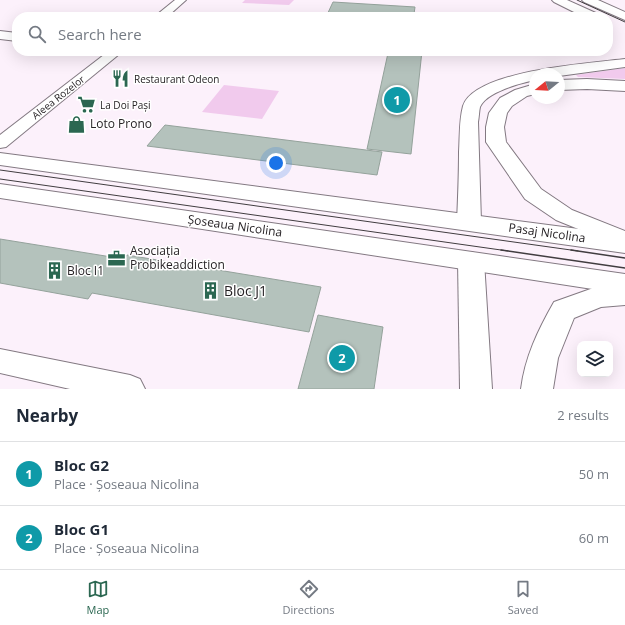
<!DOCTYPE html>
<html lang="en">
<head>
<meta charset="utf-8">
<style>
	:root { --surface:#fff; --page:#f6f6f7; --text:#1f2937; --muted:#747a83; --line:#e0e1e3; --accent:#2b6751 }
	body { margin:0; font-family:"Open Sans",sans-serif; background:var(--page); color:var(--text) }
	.controls { position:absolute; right:12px; bottom:12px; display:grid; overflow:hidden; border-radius:8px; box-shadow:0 4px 16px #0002 }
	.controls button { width:36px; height:36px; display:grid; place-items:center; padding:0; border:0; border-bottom:1px solid var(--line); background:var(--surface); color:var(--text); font:20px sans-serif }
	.compass { position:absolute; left:529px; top:68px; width:36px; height:36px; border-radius:50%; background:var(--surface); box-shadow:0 4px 16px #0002; rotate:252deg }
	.you { position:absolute; left:276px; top:163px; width:14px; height:14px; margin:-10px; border:3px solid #fff; border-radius:50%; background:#1a73e8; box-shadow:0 0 0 6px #1a73e833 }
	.badge { display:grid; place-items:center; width:26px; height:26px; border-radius:50%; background:var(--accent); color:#fff; font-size:13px; font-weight:700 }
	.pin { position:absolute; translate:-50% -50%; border:2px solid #fff; box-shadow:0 1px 4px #0006 }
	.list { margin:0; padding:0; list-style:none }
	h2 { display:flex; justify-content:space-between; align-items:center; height:52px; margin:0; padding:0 16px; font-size:17px }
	h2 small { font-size:13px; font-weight:400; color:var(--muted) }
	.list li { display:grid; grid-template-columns:26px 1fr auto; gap:12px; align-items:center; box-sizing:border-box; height:64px; padding:0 16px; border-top:1px solid var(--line) }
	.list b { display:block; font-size:15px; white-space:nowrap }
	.list p { margin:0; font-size:13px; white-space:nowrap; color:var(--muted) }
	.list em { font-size:13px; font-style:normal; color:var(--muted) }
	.icon { flex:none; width:22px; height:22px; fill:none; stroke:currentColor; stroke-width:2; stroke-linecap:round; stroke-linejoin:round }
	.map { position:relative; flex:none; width:625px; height:389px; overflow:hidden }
	.search { position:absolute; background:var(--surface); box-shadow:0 4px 16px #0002; left:12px; right:12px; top:12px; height:44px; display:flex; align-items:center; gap:10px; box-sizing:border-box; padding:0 14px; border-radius:16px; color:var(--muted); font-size:15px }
	.sheet { height:180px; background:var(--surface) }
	nav { display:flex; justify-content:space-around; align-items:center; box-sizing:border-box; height:56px; border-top:1px solid var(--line); background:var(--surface); font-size:11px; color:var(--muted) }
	nav a { display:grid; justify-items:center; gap:2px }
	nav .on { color:var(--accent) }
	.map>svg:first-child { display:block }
	.green { fill:#f1caed }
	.building { fill:#b4c2bc; stroke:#94a29b }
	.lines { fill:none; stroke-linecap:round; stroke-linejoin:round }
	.street-casing { stroke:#837982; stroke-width:2 }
	.secondary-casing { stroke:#837982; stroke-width:2 }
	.primary-casing { stroke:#837982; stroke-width:2 }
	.street { fill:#fff; fill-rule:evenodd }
	.secondary { fill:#fff; fill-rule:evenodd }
	.primary { fill:#fff; fill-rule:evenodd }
	.tram-far1 { stroke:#413d40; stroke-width:1 }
	.tram { stroke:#413d40; stroke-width:1.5 }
	.labels { text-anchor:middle; stroke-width:3; stroke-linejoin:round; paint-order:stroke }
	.far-poi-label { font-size:10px; fill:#272326; stroke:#fff; text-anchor:start }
	.far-street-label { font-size:10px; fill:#272326; stroke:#fff }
	.poi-label { font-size:12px; fill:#272326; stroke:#fff; text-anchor:start }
	.street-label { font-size:12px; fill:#272326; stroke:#fff }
	.near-poi-label { font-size:14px; fill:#272326; stroke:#fff; text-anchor:start }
</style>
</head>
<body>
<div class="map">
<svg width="625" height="389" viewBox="0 0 625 389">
	<rect width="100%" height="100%" fill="#fcf1fb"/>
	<g class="green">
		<path d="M245,0H294L289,5L242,3Z"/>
		<path d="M625,68V79L578,77L576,75Z"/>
		<path d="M224,85L279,91L262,119L202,112Z"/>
	</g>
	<g class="building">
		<path d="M333,2L415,7L414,14L424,15L423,17H326Z"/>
		<path d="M360,51H422L411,154L367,149L388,53Z"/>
		<path d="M165,125L382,152L377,175L147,146Z"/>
		<path d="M0,239L124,259L127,255L321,287L309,332L92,293L88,299L0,283Z"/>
		<path d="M318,315L383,327L374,389H298Z"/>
	</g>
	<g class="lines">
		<defs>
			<g id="street">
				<path d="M175,0H186L167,17H154Z"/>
				<path d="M0,31L17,33V41L0,39Z"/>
				<path d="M109,51H123L6,147L0,148V135Z"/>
				<path d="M0,349L130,375L140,379L145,389H70L0,373Z"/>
			</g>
			<g id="secondary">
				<path d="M0,153L625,235V253L0,165Z"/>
				<path d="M0,184L625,274V294L0,198Z"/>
			</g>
			<g id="primary">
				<path d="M552,0H567L598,14L600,17H584L554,2Z"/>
				<path d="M582,0H598L625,12V20L584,2Z"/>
				<path d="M625,59V67L559,76V74H535V80C521,83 486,92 480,107C479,111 479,117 478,122L481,222L477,227L469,230L461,227L457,222C458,199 459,175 459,152C460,137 459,121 463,106C475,70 592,63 625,59Z"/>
				<path d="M587,79L625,81V91L587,89L559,90V80Z"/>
				<path d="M535,84V94L527,96L512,106L507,113L504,127L506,142L541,189L572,210L625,231V248L556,220L525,199L486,142V127L489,113L500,98L515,90Z"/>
				<path d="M471,252L480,255L484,261L492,389H460L458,261L462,255Z"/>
				<path d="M625,283V305L601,307L574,318L558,358L553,389H521C525,357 538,330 554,302L599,286Z"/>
			</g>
		</defs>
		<use href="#street" class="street-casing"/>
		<use href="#secondary" class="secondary-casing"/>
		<use href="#primary" class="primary-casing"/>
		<use href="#street" class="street"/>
		<use href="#secondary" class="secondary"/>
		<use href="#primary" class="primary"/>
		<g class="tram-far1">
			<path d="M577,0L625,22"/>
			<path d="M0,170L578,251"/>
			<path d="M0,179L508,251"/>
		</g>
		<g class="tram">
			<path d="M501,250L625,268"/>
			<path d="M571,250L625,258"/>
		</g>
	</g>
	<defs>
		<symbol id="restaurant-bare" viewBox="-9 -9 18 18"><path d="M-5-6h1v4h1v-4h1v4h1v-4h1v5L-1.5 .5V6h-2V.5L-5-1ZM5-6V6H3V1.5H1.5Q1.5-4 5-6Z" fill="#2b6751" stroke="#fff" stroke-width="2.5" paint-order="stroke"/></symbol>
		<symbol id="supermarket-bare" viewBox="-9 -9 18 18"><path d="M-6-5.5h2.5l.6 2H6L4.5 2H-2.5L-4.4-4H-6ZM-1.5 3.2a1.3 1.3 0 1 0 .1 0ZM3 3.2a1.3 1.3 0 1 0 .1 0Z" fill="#2b6751" stroke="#fff" stroke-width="2.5" paint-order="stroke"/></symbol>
		<symbol id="shop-bare" viewBox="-9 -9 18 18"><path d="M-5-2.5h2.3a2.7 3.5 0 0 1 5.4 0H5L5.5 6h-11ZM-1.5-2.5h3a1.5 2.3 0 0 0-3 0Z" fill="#2b6751" stroke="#fff" stroke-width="2.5" paint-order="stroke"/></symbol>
		<symbol id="office-bare" viewBox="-9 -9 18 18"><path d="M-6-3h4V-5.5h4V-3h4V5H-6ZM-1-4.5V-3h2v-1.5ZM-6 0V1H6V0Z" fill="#2b6751" stroke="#fff" stroke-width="2.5" paint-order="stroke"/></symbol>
		<symbol id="building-bare" viewBox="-9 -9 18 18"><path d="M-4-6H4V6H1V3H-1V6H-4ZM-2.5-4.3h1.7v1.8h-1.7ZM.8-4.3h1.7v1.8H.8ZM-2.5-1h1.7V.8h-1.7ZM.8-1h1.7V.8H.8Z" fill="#2b6751" stroke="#fff" stroke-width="2.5" paint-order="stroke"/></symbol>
	</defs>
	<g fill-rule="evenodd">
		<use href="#restaurant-bare" x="108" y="66" width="25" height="25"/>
		<use href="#supermarket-bare" x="74" y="92" width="25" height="25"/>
		<use href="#shop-bare" x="64" y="112" width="25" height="25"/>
		<use href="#office-bare" x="104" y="246" width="25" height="25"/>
		<use href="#building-bare" x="42" y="258" width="25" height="25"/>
		<use href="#building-bare" x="198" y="278" width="25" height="25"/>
	</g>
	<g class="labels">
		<g class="far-poi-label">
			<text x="134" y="83">Restaurant Odeon</text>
			<text x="100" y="109">La Doi Pași</text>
		</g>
		<g class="far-street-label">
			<text transform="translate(58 97) rotate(-38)" y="4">Aleea Rozelor</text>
		</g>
		<g class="poi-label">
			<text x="90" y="128">Loto Prono</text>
			<text x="130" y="255">Asociația<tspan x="130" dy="14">Probikeaddiction</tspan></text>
			<text x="67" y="275">Bloc I1</text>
		</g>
		<g class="street-label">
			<text transform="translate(235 226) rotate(8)" y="4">Șoseaua Nicolina</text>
			<text transform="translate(547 233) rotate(8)" y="4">Pasaj Nicolina</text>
		</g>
		<g class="near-poi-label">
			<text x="224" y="296">Bloc J1</text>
		</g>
	</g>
</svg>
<div class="controls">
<button><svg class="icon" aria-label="layers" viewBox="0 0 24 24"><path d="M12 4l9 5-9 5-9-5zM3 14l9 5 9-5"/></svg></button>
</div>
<svg class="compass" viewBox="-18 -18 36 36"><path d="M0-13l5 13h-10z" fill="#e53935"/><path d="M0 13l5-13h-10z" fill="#747a83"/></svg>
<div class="you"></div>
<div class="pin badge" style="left:397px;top:100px;background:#0f9aa8">1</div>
<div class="pin badge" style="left:342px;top:358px;background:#0f9aa8">2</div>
<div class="search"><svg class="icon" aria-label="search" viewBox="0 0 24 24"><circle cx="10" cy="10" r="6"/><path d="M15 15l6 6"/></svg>Search here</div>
</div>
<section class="sheet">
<h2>Nearby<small>2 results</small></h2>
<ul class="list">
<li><span class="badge" style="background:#0f9aa8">1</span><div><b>Bloc G2</b><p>Place · Șoseaua Nicolina</p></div><em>50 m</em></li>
<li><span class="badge" style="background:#0f9aa8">2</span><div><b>Bloc G1</b><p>Place · Șoseaua Nicolina</p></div><em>60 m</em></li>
</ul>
</section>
<nav>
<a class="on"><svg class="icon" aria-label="map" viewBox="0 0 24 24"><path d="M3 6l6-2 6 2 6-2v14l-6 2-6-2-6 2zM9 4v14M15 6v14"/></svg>Map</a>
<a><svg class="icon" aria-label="directions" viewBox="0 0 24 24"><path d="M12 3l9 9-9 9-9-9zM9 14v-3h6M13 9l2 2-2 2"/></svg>Directions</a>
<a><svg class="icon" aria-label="saved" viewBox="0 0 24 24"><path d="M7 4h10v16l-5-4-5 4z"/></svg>Saved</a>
</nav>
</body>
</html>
